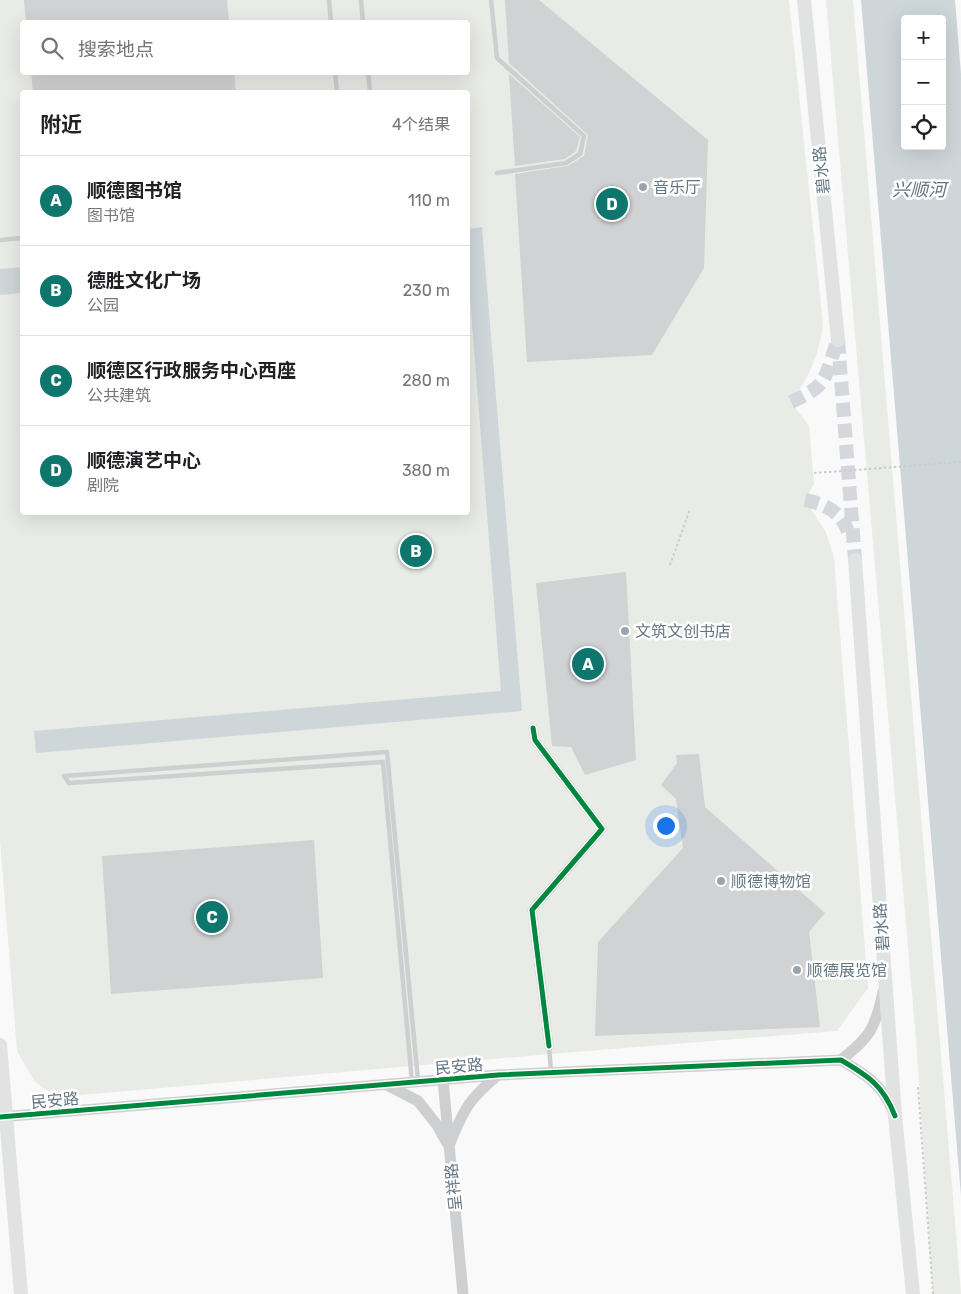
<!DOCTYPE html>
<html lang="zh">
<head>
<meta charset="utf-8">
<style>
	:root { --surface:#fff; --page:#f6f6f6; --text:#202124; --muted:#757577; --line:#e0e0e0; --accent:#0f766e }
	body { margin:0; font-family:Rubik,"Noto Sans SC",sans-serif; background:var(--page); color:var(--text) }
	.controls { position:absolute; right:15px; top:15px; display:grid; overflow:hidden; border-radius:5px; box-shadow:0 5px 20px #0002 }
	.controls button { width:45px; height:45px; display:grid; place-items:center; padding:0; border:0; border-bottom:1px solid var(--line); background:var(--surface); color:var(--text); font:25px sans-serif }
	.you { position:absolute; left:665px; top:825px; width:18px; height:18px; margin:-12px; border:4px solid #fff; border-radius:50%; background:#1a73e8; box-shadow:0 0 0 8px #1a73e833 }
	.badge { display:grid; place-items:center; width:32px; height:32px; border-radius:50%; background:var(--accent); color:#fff; font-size:16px; font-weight:700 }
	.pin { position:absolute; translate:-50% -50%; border:2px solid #fff; box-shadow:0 1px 5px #0006 }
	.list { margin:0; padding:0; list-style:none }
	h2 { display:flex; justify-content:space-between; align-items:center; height:65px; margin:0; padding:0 20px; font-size:21px }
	h2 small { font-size:16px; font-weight:400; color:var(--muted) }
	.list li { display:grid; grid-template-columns:32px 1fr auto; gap:15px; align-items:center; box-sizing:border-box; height:90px; padding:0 20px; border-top:1px solid var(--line) }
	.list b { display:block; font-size:19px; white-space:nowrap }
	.list p { margin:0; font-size:16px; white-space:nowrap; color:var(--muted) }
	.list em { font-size:16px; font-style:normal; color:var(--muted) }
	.icon { flex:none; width:28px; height:28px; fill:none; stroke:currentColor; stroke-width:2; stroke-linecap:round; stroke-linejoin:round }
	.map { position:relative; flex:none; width:961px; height:1294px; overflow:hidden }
	.search { position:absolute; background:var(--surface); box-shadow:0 5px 20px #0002; left:20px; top:20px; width:450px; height:55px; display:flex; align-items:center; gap:12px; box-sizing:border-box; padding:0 18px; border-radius:5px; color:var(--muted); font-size:19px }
	.panel { position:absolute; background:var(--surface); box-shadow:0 5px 20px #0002; left:20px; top:90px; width:450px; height:425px; border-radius:5px }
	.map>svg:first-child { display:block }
	.green { fill:#e8ebe6; fill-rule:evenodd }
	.water { fill:#ced6d9; fill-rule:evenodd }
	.building { fill:#d0d2d3 }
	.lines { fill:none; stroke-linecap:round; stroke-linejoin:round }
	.secondary-tunnel { stroke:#d4d8dc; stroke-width:14; stroke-dasharray:14 7; stroke-linecap:butt }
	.path { stroke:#cbcccd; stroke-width:2; stroke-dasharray:2.5 2.5; stroke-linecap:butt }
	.service { stroke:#cecfd0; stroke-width:4.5 }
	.minor { stroke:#cecfd0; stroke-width:9 }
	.tertiary { stroke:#cecfd0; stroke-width:11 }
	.secondary { stroke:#e1e2e2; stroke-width:14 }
	.cycleway-casing { stroke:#fff; stroke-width:8 }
	.cycleway { stroke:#00873e; stroke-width:5 }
	.poi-dot { fill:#99a4ac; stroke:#fff; stroke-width:2 }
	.labels { text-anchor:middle; stroke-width:5; stroke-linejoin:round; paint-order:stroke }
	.street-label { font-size:16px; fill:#657683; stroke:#fff }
	.poi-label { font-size:16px; fill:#657683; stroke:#fff; text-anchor:start }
	.water-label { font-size:18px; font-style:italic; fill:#60757c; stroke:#fff }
</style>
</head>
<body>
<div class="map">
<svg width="961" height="1294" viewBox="0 0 961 1294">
	<rect width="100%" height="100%" fill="#f9f9f9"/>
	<g class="green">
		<path d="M0,0H789L823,323C820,353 809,378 791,402L809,426L814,484L805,500L826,532L834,558L868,988L837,1031L550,1054L57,1097L35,1082L17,1051L0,840ZM22,22H468V72H22ZM22,92H468V512H22Z"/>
		<path d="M826,0H853L961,1294H933L916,1039Z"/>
	</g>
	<g class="water">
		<path d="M861,0H955L961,74V1196ZM905,19H942V146H905Z"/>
		<path d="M482,227L522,711L36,753L34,731L501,691L468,273V229Z"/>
		<path d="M22,267V293L0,295V269Z"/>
	</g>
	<g class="building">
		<path d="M24,0H227L229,22H26Z"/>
		<path d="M505,0H539L708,140L704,268L652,355L527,362L515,174L568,166L584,156L588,135L509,63Z"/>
		<path d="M31,72H234L236,92H33Z"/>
		<path d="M509,74L580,137L576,151L565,159L515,166Z"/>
		<path d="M626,572L636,760L585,775L571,747L552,746L536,583Z"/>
		<path d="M699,754L705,807L825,913L809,932L820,1027L595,1036L598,942L683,848L676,799L661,785L677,763L676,755Z"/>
		<path d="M314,840L323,978L111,994L102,856Z"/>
	</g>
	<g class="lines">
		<g class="secondary-tunnel">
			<path d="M838,340L855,560"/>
			<path d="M791,402C828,385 823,382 836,345"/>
			<path d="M805,500C826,504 843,513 849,535"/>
		</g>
		<g class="path">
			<path d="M814,473L961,462"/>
			<path d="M670,565L690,509"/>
			<path d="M918,1087L933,1294"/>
		</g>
		<g class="service">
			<path d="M329,0L331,22"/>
			<path d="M361,0L363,22"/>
			<path d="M491,0L497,58L584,136L580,154L566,163L497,173"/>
			<path d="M335,72L337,92"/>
			<path d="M368,72L370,92"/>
			<path d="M0,240L22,238"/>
			<path d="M549,1046L551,1072"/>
			<path d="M412,1082L383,762L69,783L64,776L387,752L418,1080"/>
		</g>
		<path class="minor" d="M533,728L535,740L602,829L532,910L549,1046"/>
		<g class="tertiary">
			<path d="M841,1060C870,1037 875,1029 883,992"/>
			<path d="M443,1080L463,1294"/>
			<path d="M387,1085L418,1101L437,1125L447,1143"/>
			<path d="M0,1117L498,1075L841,1060C863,1073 882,1084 892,1109"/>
			<path d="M450,1143C464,1109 469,1099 498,1075"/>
		</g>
		<g class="secondary">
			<path d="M804,0L838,340"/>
			<path d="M855,560L895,1116L913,1294"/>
			<path d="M0,1045L21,1294"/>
		</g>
		<defs>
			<g id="cycleway">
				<path d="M533,728L535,740L602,829L532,910L549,1046"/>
				<path d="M0,1117L498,1075L841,1060C868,1076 883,1085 895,1116"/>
			</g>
		</defs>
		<use href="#cycleway" class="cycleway-casing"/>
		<use href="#cycleway" class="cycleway"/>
	</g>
	<g class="poi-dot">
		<circle cx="643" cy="187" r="5"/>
		<circle cx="625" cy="631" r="5"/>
		<circle cx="721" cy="881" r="5"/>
		<circle cx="797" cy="970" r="5"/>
	</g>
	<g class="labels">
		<g class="street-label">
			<text transform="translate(821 170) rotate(-96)" y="6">碧水路</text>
			<text transform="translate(881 927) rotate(-94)" y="6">碧水路</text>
			<text transform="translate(459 1066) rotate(-5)" y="6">民安路</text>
			<text transform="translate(55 1100) rotate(-5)" y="6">民安路</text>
			<text transform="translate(453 1187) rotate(-96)" y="6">呈祥路</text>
		</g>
		<g class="poi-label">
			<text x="653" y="193">音乐厅</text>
			<text x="635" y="637">文筑文创书店</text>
			<text x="731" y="887">顺德博物馆</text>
			<text x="807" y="976">顺德展览馆</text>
		</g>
		<g class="water-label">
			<text x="919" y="196">兴顺河</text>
		</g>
	</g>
</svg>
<div class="controls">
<button>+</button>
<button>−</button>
<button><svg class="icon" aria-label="locate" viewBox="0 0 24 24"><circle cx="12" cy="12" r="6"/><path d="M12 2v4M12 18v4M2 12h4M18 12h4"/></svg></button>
</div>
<div class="you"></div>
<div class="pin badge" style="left:588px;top:664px">A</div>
<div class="pin badge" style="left:416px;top:551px">B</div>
<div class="pin badge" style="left:212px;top:917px">C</div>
<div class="pin badge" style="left:612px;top:204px">D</div>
<div class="search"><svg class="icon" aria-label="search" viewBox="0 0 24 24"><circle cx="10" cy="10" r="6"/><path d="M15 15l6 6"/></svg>搜索地点</div>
<section class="panel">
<h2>附近<small>4个结果</small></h2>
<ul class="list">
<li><span class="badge">A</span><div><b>顺德图书馆</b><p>图书馆</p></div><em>110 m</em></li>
<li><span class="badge">B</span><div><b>德胜文化广场</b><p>公园</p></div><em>230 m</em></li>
<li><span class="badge">C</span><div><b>顺德区行政服务中心西座</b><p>公共建筑</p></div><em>280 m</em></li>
<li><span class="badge">D</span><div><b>顺德演艺中心</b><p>剧院</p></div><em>380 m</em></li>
</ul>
</section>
</div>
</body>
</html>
